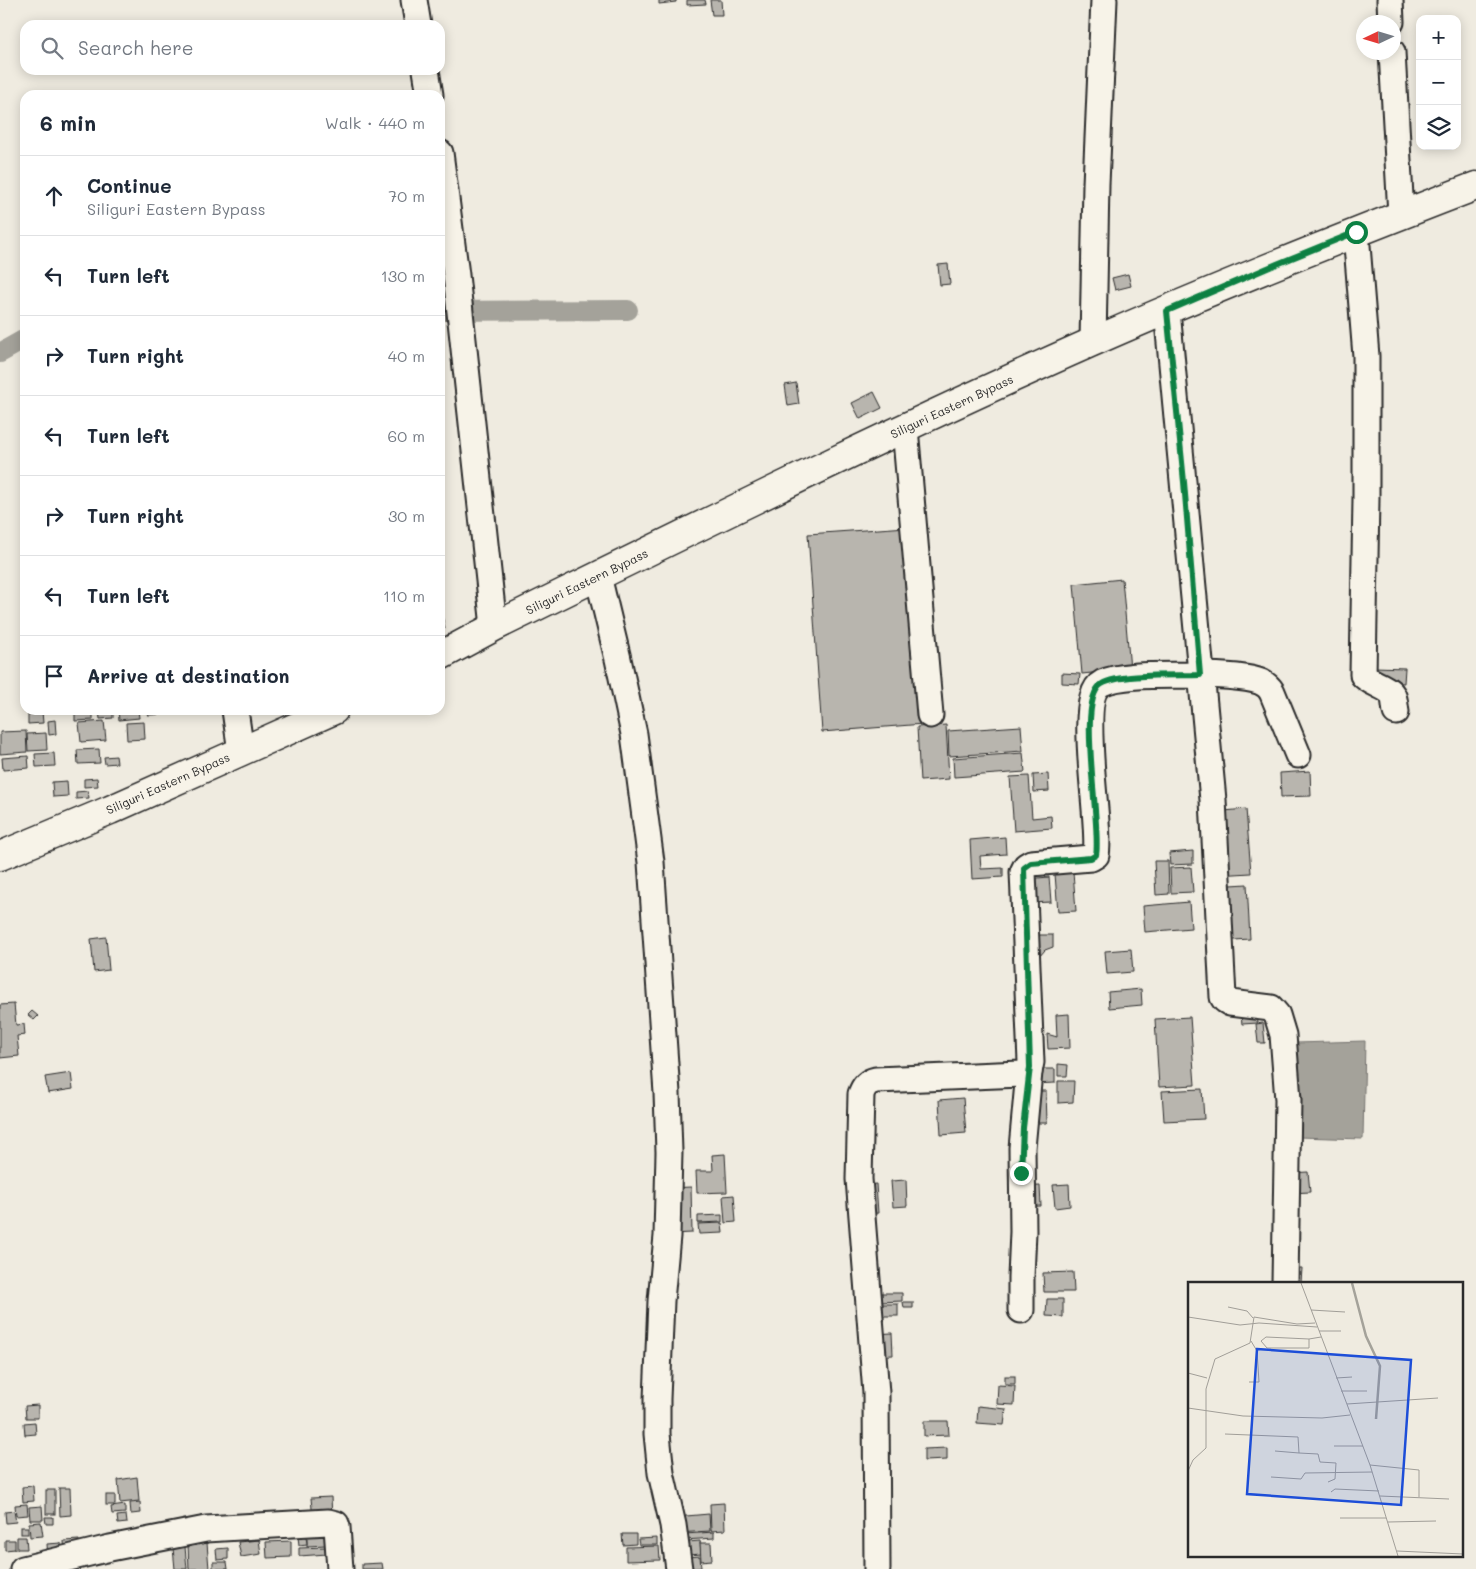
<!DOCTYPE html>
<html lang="en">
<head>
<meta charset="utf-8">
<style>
	:root { --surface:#fff; --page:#f2f2f3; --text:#1f2937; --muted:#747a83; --line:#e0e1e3 }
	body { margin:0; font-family:Mali,sans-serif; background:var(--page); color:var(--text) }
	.controls { position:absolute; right:15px; top:15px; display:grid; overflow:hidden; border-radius:10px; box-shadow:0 2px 12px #0003 }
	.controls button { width:45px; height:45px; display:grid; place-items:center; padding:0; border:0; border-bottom:1px solid var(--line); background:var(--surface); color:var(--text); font:25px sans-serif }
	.compass { position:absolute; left:1356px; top:15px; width:45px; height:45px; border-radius:50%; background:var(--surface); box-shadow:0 2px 12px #0003; rotate:266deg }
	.stop { position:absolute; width:15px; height:15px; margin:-11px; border:4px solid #0b8043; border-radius:50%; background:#fff }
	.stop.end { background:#0b8043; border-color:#fff; box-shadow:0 1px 5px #0008 }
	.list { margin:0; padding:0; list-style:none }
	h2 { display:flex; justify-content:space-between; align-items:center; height:65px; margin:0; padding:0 20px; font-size:21px }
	h2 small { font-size:16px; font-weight:400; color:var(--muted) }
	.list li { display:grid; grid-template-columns:32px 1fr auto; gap:15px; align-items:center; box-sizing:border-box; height:80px; padding:0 20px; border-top:1px solid var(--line) }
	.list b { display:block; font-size:19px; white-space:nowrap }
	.list p { margin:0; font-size:16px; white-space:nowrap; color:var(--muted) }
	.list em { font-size:16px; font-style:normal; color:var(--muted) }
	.icon { flex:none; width:28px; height:28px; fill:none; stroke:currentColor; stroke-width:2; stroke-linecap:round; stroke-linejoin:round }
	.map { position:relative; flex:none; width:1476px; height:1569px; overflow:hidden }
	.search { position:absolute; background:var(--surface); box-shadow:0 2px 12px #0003; left:20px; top:20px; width:425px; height:55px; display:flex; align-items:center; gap:12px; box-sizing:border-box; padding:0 18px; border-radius:15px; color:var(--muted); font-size:19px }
	.panel { position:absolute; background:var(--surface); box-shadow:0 2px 12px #0003; left:20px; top:90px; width:425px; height:625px; border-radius:15px }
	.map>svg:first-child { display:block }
	.water { fill:#a4a29a; stroke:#74726e }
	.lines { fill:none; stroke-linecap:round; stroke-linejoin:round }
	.canal { stroke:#a4a29a; stroke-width:20 }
	.building { fill:#b8b5ae; stroke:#2b2b2b }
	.minor-casing { stroke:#2b2b2b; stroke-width:29 }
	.major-casing { stroke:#2b2b2b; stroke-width:31 }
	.minor { stroke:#f7f3e8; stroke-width:25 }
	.major { stroke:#f7f3e8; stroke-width:28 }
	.route { stroke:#0b8043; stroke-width:6 }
	.labels { text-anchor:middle; stroke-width:4.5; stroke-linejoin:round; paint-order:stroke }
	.street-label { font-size:12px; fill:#2b2b2b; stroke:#f7f3e8 }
	.inset-river { fill:none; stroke:#a4a29a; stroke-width:2.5 }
	.inset-road { fill:none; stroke:#a19e98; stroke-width:1 }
	.view { fill:#1d4ed8; fill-opacity:0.15; stroke:#1d4ed8; stroke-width:2.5 }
	.inset-edge { fill:none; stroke:#2b2b2b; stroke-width:2.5 }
</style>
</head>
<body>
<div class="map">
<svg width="1476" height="1569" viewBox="0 0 1476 1569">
	<rect width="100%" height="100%" fill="#efebe0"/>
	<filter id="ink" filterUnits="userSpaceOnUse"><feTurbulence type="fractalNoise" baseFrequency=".02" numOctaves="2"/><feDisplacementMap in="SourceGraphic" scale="10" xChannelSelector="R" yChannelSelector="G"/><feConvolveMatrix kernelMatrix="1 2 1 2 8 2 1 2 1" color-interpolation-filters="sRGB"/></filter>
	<g filter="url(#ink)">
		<path class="water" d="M1365,1041L1363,1139L1298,1137L1296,1043Z"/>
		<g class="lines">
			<g class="canal">
				<path d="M440,311L628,310"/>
				<path d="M0,353L25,339"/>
			</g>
		</g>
		<g class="building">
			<path d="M659,0H676V2L659,4Z"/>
			<path d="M687,0H705L706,4L687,5Z"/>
			<path d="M710,0H721L722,15H712Z"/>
			<path d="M948,264L950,284L940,285L938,265Z"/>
			<path d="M1128,274L1131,286L1115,290L1112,278Z"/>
			<path d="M796,383L799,404L788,406L785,385Z"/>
			<path d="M874,392L882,408L860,419L852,403Z"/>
			<path d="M921,526L936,723L822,732L808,534Z"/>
			<path d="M1122,579L1130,669L1082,674L1074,584Z"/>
			<path d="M442,616L445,628L440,629V617Z"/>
			<path d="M1375,667L1405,668L1404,683L1374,681Z"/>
			<path d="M1062,673L1080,674L1079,684L1062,683Z"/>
			<path d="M75,710H93V720L75,721Z"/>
			<path d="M99,710H113V718L100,719Z"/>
			<path d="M118,710H138L139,718L119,720Z"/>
			<path d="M148,710H167V714L148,715Z"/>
			<path d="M42,711L43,723L28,724V712Z"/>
			<path d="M55,720L56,734L49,735L48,721Z"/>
			<path d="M104,721L106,740L81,742L79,723Z"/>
			<path d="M144,722L145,739L127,740L126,723Z"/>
			<path d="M946,725L949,779L920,781L917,727Z"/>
			<path d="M1021,726L1023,751L949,756L948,731Z"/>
			<path d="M26,731L27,752L0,754V732Z"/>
			<path d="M46,733L47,750L28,751L27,734Z"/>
			<path d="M99,749L100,763L78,764L77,750Z"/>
			<path d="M54,753L55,766L36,767L35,754Z"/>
			<path d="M1023,753L1025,772L954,777L953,758Z"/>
			<path d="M28,756L29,768L3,770L2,758Z"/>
			<path d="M116,756L117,763L105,764L104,757Z"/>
			<path d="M1310,771L1311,796L1281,797L1280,773Z"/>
			<path d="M1048,774L1049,791L1034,792L1033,775Z"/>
			<path d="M1029,776L1032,818L1051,816L1052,828L1014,831L1010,777Z"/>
			<path d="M97,778L98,786L84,787V779Z"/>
			<path d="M67,781L68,796L53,797L52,782Z"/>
			<path d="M88,791L89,798L76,799V792Z"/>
			<path d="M1246,809L1251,873L1218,875L1213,812Z"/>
			<path d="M1005,837L1006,854L980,856L981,869L1003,868V877L972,879L970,840Z"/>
			<path d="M1193,851V864L1170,865L1169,853Z"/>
			<path d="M1154,861H1168L1169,894L1156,895Z"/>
			<path d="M1191,867L1193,892L1171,893L1170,868Z"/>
			<path d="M1073,872L1076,911L1058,912L1055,874Z"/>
			<path d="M1049,877L1051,902L1029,903L1027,879Z"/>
			<path d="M1247,884L1250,939L1219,941L1215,886Z"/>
			<path d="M1189,902L1191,928L1145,932L1143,906Z"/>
			<path d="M1031,935H1053V947L1045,950L1039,957Z"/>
			<path d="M106,937L109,970L94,972L91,939Z"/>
			<path d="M1131,949L1133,972L1107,974L1105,951Z"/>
			<path d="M1141,989L1142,1005L1109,1008L1108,992Z"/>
			<path d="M14,1004L16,1025L24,1024L25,1035L17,1036L19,1056L0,1058V1005Z"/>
			<path d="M32,1011L38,1016L34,1020L28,1015Z"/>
			<path d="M1069,1014L1070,1048L1048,1049L1047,1034L1057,1037L1056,1015Z"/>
			<path d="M1257,1014L1258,1023L1242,1024L1241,1016Z"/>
			<path d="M1190,1017L1195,1085L1159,1087L1155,1019Z"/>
			<path d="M1263,1023L1265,1043H1258L1256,1024Z"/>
			<path d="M1058,1064L1068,1065L1067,1076H1058Z"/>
			<path d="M1032,1069H1055V1083L1032,1084Z"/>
			<path d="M71,1073L73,1089L48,1093L45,1077Z"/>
			<path d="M1058,1081H1074L1073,1102L1058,1103Z"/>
			<path d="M1202,1089L1204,1119L1164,1121L1162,1091Z"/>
			<path d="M1030,1091H1046L1047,1123H1031Z"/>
			<path d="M963,1098L966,1133L941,1135L939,1100Z"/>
			<path d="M725,1154L727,1192L697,1193L696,1171H713L712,1155Z"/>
			<path d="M1308,1172L1310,1192L1290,1193L1289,1173Z"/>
			<path d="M906,1180L907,1206L893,1207L891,1181Z"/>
			<path d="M876,1184L878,1213L866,1214L865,1185Z"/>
			<path d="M1069,1184L1070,1206L1055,1208L1053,1185Z"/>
			<path d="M1040,1186L1041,1206L1018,1207V1187Z"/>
			<path d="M691,1187L692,1233L671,1234L670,1188Z"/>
			<path d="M734,1195L736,1222L725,1223L723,1196Z"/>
			<path d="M722,1215V1222L698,1223V1216Z"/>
			<path d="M722,1223L723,1233L699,1234L698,1224Z"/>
			<path d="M1286,1268H1302L1301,1283H1285Z"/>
			<path d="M1073,1272L1074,1292H1044L1043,1273Z"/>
			<path d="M881,1293H902V1301L880,1302Z"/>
			<path d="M1047,1299H1063V1317L1046,1316Z"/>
			<path d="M903,1302H913V1308H904Z"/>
			<rect x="873" y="1304" width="25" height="12"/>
			<path d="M892,1333L893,1355L875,1356L874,1334Z"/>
			<rect x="1005" y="1376" width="10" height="8"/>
			<path d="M998,1385L1015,1386L1014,1405L997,1404Z"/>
			<path d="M38,1405V1418H26L25,1406Z"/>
			<path d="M978,1406L1006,1409L1004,1425L977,1423Z"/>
			<path d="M924,1421H948L949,1435L924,1436Z"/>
			<path d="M35,1422L36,1434L25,1435L24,1423Z"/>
			<path d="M947,1448V1460L924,1461V1449Z"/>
			<path d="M137,1477L139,1501L120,1503L118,1480Z"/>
			<path d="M33,1486L34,1501L23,1502L22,1487Z"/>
			<path d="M59,1488H70L71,1515L60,1516Z"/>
			<rect x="46" y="1490" width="9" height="24"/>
			<rect x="106" y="1495" width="9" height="10"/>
			<path d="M331,1497L332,1518L313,1519L311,1498Z"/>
			<path d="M140,1502L141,1513L131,1514L130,1503Z"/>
			<path d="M724,1503L725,1530L711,1531L710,1504Z"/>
			<path d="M27,1504L28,1515L16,1516L15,1505Z"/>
			<path d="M125,1505V1513L112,1514L111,1507Z"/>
			<path d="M42,1506L43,1520H30L29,1507Z"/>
			<path d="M14,1511L16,1522L6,1523L5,1512Z"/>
			<path d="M709,1514L710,1531L676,1533L675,1517Z"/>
			<path d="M126,1515L127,1523L118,1524L117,1516Z"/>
			<path d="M45,1517H53V1524H46Z"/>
			<path d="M41,1522L43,1536L30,1537L29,1523Z"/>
			<rect x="21" y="1527" width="7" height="7"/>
			<path d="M714,1532V1538L685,1540V1534Z"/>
			<path d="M325,1534V1545L307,1546V1535Z"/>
			<path d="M622,1534H636V1544L623,1545Z"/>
			<path d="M306,1536L307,1544L299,1545L298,1537Z"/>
			<path d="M17,1537H26L27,1549H17Z"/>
			<path d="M657,1538V1545H639L638,1539Z"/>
			<path d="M5,1540H15V1549L5,1550Z"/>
			<path d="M79,1540L80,1555L65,1556L64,1541Z"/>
			<path d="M259,1540L261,1554L241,1557L238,1542Z"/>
			<path d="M291,1541V1557L267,1558L266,1542Z"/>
			<path d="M700,1541L701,1554L677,1556L676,1543Z"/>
			<path d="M61,1543L62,1558L48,1559L47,1544Z"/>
			<path d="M207,1543L209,1569H189L188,1545Z"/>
			<path d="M700,1543H711L712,1560L701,1561Z"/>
			<path d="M659,1546L660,1560L626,1561V1547Z"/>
			<path d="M185,1547L187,1569H175L173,1548Z"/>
			<path d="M326,1547L327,1554L299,1556V1548Z"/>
			<path d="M228,1548V1559L217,1560L216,1549Z"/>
			<path d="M700,1556L701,1568L680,1569L679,1558Z"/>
			<path d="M213,1562H227L228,1569H213Z"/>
			<path d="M382,1563L383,1569H362V1564Z"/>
		</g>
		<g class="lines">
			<defs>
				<g id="minor">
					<path d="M414,0L418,25"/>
					<path d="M1390,0L1391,22"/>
					<path d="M1392,52L1401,215"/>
					<path d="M426,70L430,95"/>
					<path d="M440,153L456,275L494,627"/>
					<path d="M1356,233L1366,356V499L1363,675C1369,683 1390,687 1393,696C1395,700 1395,707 1396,712"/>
					<path d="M1167,311L1213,800L1223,997L1225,1000L1230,1003L1271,1008L1277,1015L1283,1035L1288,1100L1285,1283"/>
					<path d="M1093,342L1096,184L1104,0"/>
					<path d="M905,428L930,715"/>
					<path d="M598,576L618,659L634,734L651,862L667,1093L669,1152L667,1236L661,1301L657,1399V1434L661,1473L673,1525L679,1569"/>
					<path d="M235,710L241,752"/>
					<path d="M1021,1310V1277L1023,1232L1022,1148L1029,1072"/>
					<path d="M23,1569L110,1548L206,1529L328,1522L336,1524L337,1527L340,1569"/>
					<path d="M877,1569L876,1393L859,1179L861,1094C864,1086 867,1082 876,1080L1021,1074L1029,1072L1031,1062L1023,872L1026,866L1031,863L1091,858L1096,855C1102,824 1075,697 1102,683C1124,673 1169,676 1193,675C1210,675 1247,676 1261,682C1267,685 1269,687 1272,692L1298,755"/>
				</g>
				<g id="major">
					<path d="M440,656L494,627C692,530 889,432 1090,343C1217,287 1346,236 1476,186"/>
					<path d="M0,856L110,810L334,710"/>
				</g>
			</defs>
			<use href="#minor" class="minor-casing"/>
			<use href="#major" class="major-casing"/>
			<use href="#minor" class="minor"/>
			<use href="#major" class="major"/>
		</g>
	</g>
	<g class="lines" filter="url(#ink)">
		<path class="route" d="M1021,1173L1023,1128L1030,1067L1024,868L1031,863L1091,858L1096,855C1102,824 1075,699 1102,684C1120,673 1178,676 1200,675L1184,482L1167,311L1277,264L1356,232"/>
	</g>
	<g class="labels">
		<g class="street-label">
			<text transform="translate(952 407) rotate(-25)" y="4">Siliguri Eastern Bypass</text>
			<text transform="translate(587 582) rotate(-26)" y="4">Siliguri Eastern Bypass</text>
			<text transform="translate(168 784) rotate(-24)" y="4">Siliguri Eastern Bypass</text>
		</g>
	</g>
	<g transform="translate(1188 1282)">
		<rect width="275" height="275" fill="#efebe0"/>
		<path class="inset-river" d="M164,1L178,54L192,84L188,137"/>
		<path class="inset-road" d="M113,1L182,183L210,274M40,25L59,29L65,36M123,28L157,30M0,35L52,43L71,41L129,45M131,49H153M121,57L78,55L73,59L79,66H121V57L133,55M0,91L19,96M148,96L164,95M61,100H71L69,69L63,59M153,109H179M159,122L250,116M0,126L55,134L134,136L162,133M37,152L110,155L111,171L130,172L132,180L148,181L147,197L140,200M146,164H175M87,169L111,171M182,183L231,188V215M0,189L5,178L18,166V107L27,77L62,61L66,35L109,42L127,41M83,195L113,197L117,191L184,190M143,210L147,207L191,209M192,214L261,217M152,236H198M200,240L248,239M209,269L275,272"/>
		<path class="view" d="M69,67L223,78L213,223L59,212Z"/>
		<rect width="275" height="275" class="inset-edge"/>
	</g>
</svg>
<div class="controls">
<button>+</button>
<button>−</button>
<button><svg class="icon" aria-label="layers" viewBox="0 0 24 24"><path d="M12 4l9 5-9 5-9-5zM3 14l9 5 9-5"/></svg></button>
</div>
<svg class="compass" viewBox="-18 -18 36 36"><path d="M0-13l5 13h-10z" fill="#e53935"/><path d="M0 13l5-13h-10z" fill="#747a83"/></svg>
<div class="stop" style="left:1356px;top:232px"></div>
<div class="stop end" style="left:1021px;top:1173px"></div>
<div class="search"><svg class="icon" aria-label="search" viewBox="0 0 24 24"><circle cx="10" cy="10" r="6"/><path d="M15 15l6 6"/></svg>Search here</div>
<section class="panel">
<h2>6 min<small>Walk · 440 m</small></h2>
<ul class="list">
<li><svg class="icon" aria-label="ahead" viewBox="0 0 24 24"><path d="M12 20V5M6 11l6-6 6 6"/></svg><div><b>Continue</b><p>Siliguri Eastern Bypass</p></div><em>70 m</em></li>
<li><svg class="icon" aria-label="left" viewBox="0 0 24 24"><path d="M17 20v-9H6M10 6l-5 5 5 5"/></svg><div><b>Turn left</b></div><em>130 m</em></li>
<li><svg class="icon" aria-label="right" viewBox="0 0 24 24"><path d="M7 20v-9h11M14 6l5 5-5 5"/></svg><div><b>Turn right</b></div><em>40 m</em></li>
<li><svg class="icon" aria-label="left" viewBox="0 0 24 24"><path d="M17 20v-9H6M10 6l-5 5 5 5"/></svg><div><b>Turn left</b></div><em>60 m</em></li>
<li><svg class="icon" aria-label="right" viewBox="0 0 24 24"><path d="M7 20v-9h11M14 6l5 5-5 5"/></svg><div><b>Turn right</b></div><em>30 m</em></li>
<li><svg class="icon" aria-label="left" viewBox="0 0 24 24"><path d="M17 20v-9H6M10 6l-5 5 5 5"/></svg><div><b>Turn left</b></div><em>110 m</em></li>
<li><svg class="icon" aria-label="arrive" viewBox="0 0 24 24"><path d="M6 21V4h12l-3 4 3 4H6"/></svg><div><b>Arrive at destination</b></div></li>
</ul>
</section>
</div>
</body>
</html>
